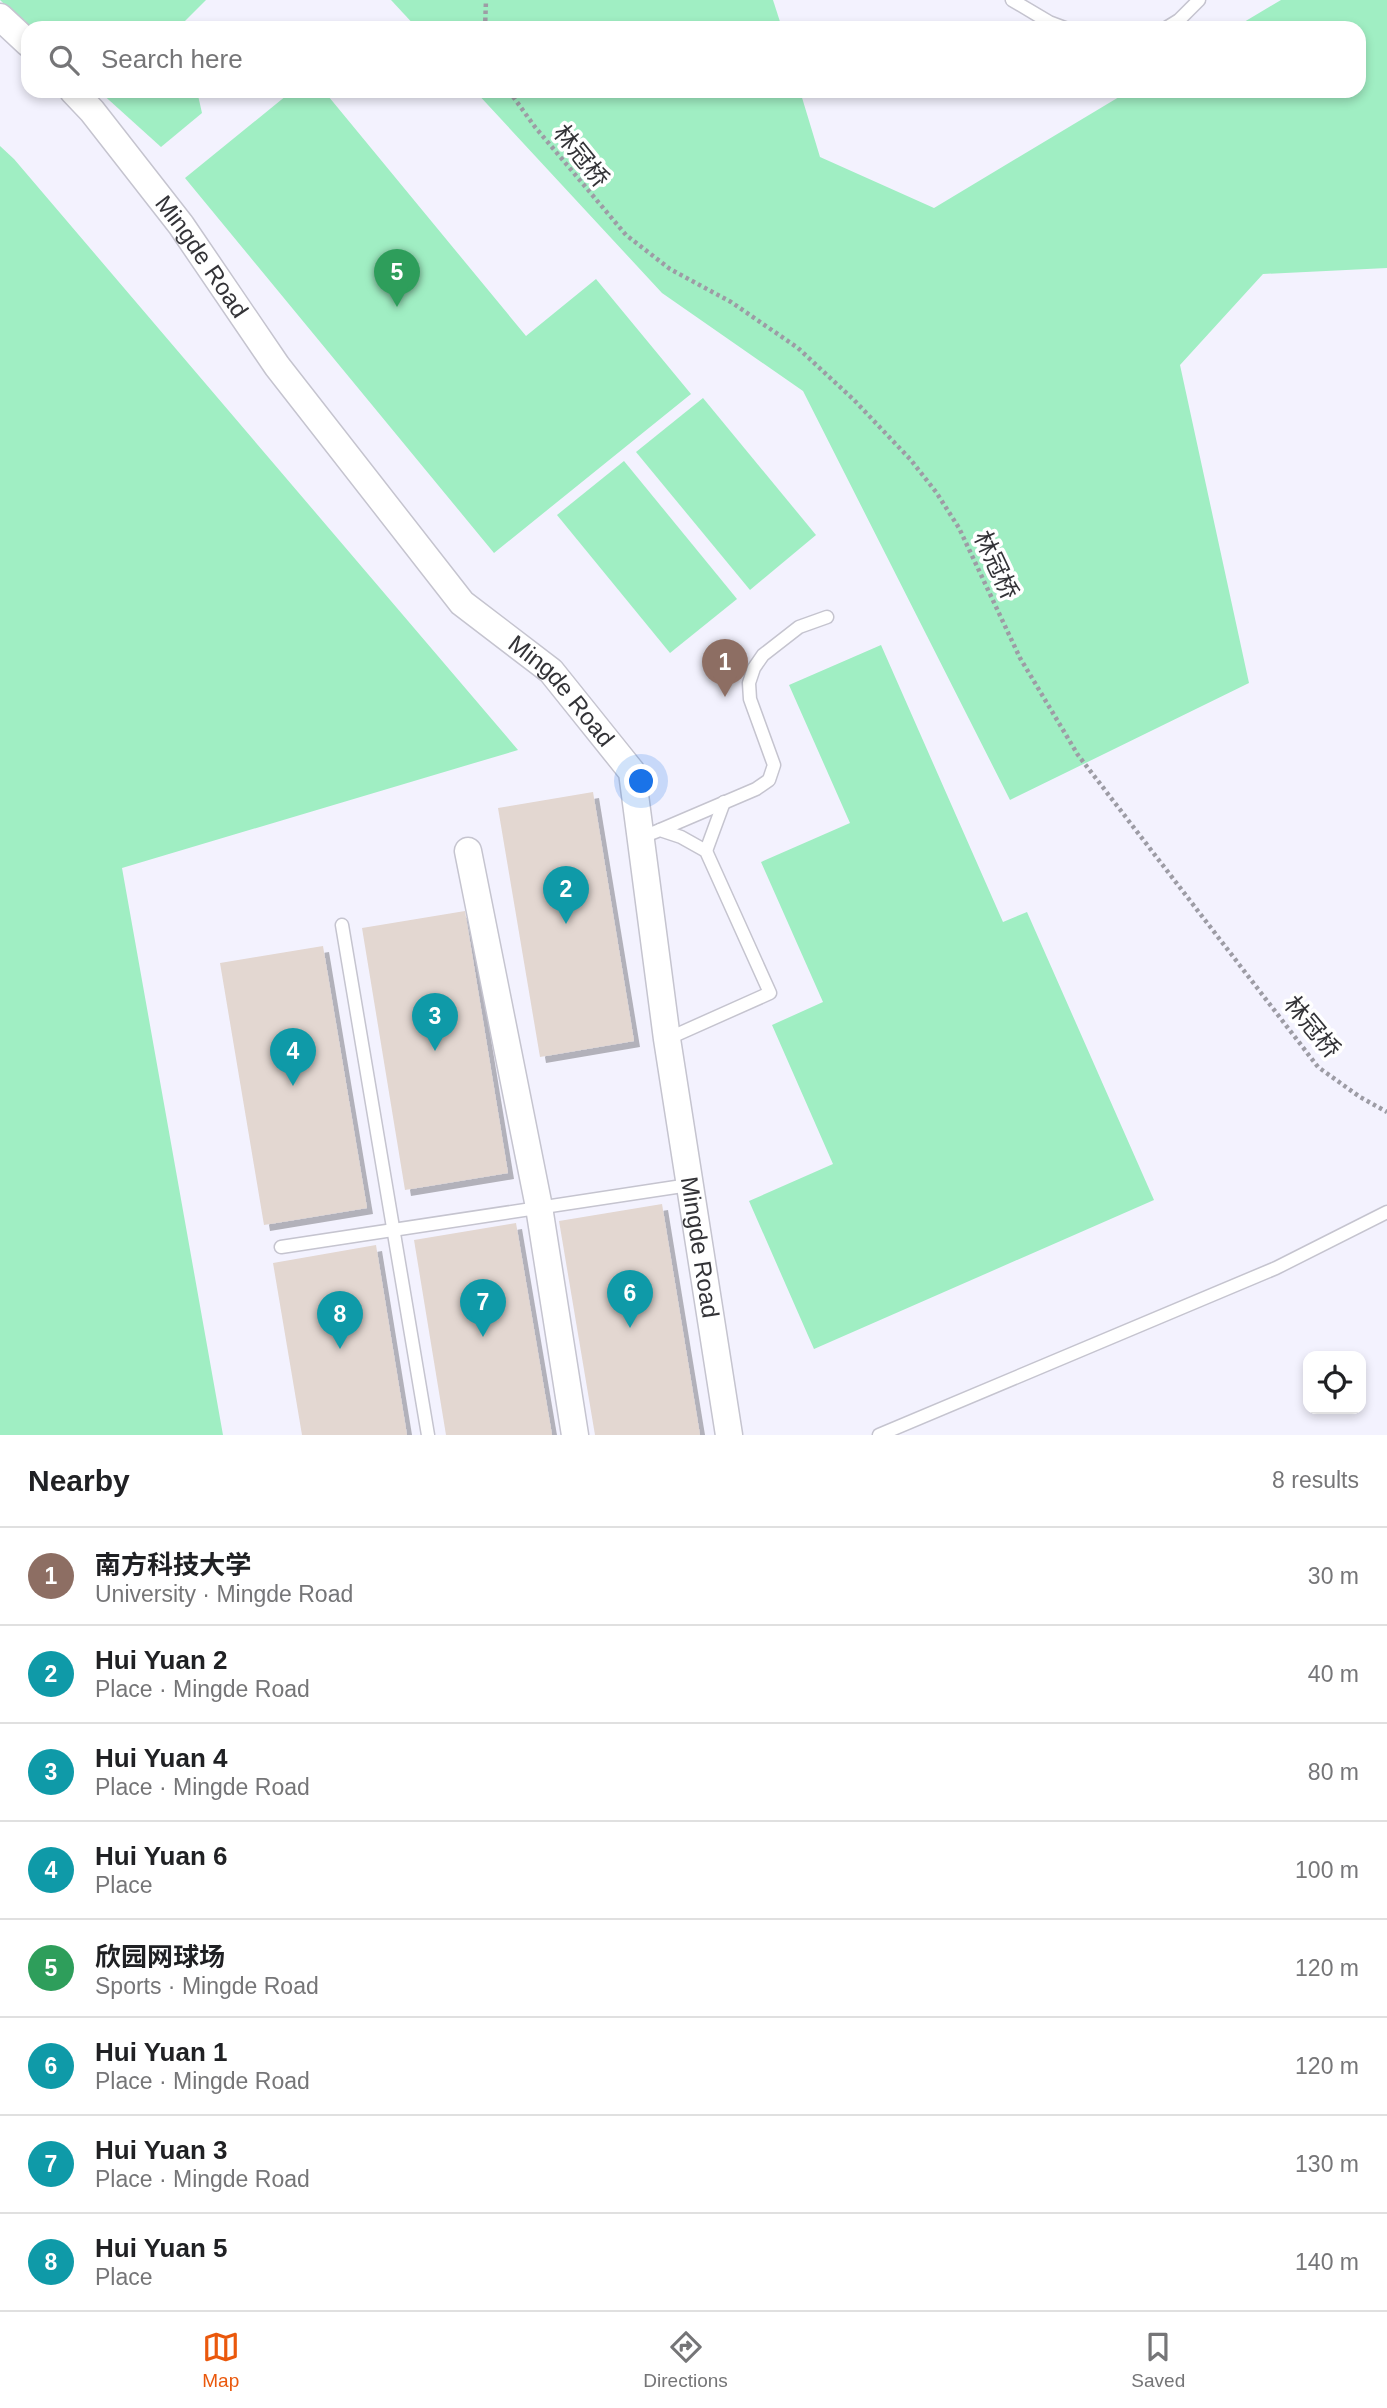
<!DOCTYPE html>
<html lang="en">
<head>
<meta charset="utf-8">
<style>
	:root { --surface:#fff; --page:#f2f2f2; --text:#202124; --muted:#757577; --line:#e0e0e0; --accent:#ea580c }
	body { margin:0; font-family:Helvetica,"Noto Sans SC",sans-serif; background:var(--page); color:var(--text) }
	.controls { position:absolute; right:21px; bottom:21px; display:grid; overflow:hidden; border-radius:14px; box-shadow:0 4px 10px #0003 }
	.controls button { width:63px; height:63px; display:grid; place-items:center; padding:0; border:0; border-bottom:2px solid var(--line); background:var(--surface); color:var(--text); font:35px sans-serif }
	.you { position:absolute; left:642px; top:782px; width:24px; height:24px; margin:-18px; border:5px solid #fff; border-radius:50%; background:#1a73e8; box-shadow:0 0 0 10px #1a73e833 }
	.badge { display:grid; place-items:center; width:46px; height:46px; border-radius:50%; background:var(--accent); color:#fff; font-size:23px; font-weight:700 }
	.pin { position:absolute; translate:-50% -58px; filter:drop-shadow(0 2px 4px #0008) }
	.pin::after { content:''; position:absolute; top:37px; width:24px; height:21px; background:inherit; clip-path:polygon(0 0,100% 0,50% 100%) }
	.list { margin:0; padding:0; list-style:none }
	h2 { display:flex; justify-content:space-between; align-items:center; height:91px; margin:0; padding:0 28px; font-size:30px }
	h2 small { font-size:23px; font-weight:400; color:var(--muted) }
	.list li { display:grid; grid-template-columns:46px 1fr auto; gap:21px; align-items:center; box-sizing:border-box; height:98px; padding:0 28px; border-top:2px solid var(--line) }
	.list b { display:block; font-size:26px; white-space:nowrap }
	.list p { margin:0; font-size:23px; white-space:nowrap; color:var(--muted) }
	.list em { font-size:23px; font-style:normal; color:var(--muted) }
	.icon { flex:none; width:38px; height:38px; fill:none; stroke:currentColor; stroke-width:2; stroke-linecap:round; stroke-linejoin:round }
	.map { position:relative; flex:none; width:1387px; height:1435px; overflow:hidden }
	.search { position:absolute; background:var(--surface); box-shadow:0 4px 10px #0003; left:21px; right:21px; top:21px; height:77px; display:flex; align-items:center; gap:18px; box-sizing:border-box; padding:0 24px; border-radius:21px; color:var(--muted); font-size:26px }
	.sheet { height:875px; background:var(--surface) }
	nav { display:flex; justify-content:space-around; align-items:center; box-sizing:border-box; height:98px; border-top:2px solid var(--line); background:var(--surface); font-size:19px; color:var(--muted) }
	nav a { display:grid; justify-items:center; gap:4px }
	nav .on { color:var(--accent) }
	.map>svg:first-child { display:block }
	.green { fill:#a0eec3 }
	.building { fill:#e3d7d1; filter:url(#shadow) }
	.lines { fill:none; stroke-linecap:round; stroke-linejoin:round }
	.service-casing { stroke:#c5c4cf; stroke-width:15 }
	.minor-casing { stroke:#c5c4cf; stroke-width:29 }
	.path { stroke:#9d9ca5; stroke-width:4.5; stroke-dasharray:3.5 3.5; stroke-linecap:butt }
	.service { stroke:#fff; stroke-width:12 }
	.minor { stroke:#fff; stroke-width:26 }
	.labels { text-anchor:middle; stroke-width:7; stroke-linejoin:round; paint-order:stroke }
	.street-label { font-size:24px; fill:#333337; stroke:#fff }
</style>
</head>
<body>
<div class="map">
<svg width="1387" height="1435" viewBox="0 0 1387 1435">
	<defs>
		<filter id="shadow"><feDropShadow dx="6" dy="6" stdDeviation="0" flood-color="#0004"/></filter>
	</defs>
	<rect width="100%" height="100%" fill="#f3f2fe"/>
	<g class="green">
		<path d="M0,0H206L181,25V28H29Z"/>
		<path d="M391,0H773L782,28H417Z"/>
		<path d="M1281,0H1387V268L1263,274L1180,365L1249,683L1010,800L803,391L662,293L475,91H800L820,157L934,208L1129,91H1359V28H1234Z"/>
		<path d="M99,91H197L202,113L161,147Z"/>
		<path d="M292,91H324L526,336L596,279L691,394L494,553L185,178Z"/>
		<path d="M0,146L14,159L518,750L122,868L223,1435H0Z"/>
		<path d="M703,398L816,535L750,590L636,452Z"/>
		<path d="M624,461L737,599L670,653L557,515Z"/>
		<path d="M881,645L1003,922L1027,912L1154,1200L814,1349L749,1201L833,1164L772,1025L823,1002L761,862L850,823L789,685Z"/>
	</g>
	<g class="building">
		<path d="M593,792L634,1041L540,1057L498,808Z"/>
		<path d="M465,911L508,1173L405,1190L362,928Z"/>
		<path d="M323,946L367,1208L264,1225L220,963Z"/>
		<path d="M662,1204L700,1435H595L559,1221Z"/>
		<path d="M516,1223L552,1435H446L414,1240Z"/>
		<path d="M376,1245L407,1435H302L273,1263Z"/>
	</g>
	<g class="lines">
		<defs>
			<g id="service">
				<path d="M1012,0L1049,22L1065,28"/>
				<path d="M1166,28L1179,20L1199,0"/>
				<path d="M660,830L756,789L769,780L774,765L750,699L749,683L754,668L763,655L799,627L827,617"/>
				<path d="M640,838L660,830L681,837L706,851L770,993L667,1039"/>
				<path d="M706,851L724,802"/>
				<path d="M342,925L428,1435"/>
				<path d="M281,1247L689,1185"/>
				<path d="M879,1435L1276,1268L1387,1212"/>
			</g>
			<g id="minor">
				<path d="M0,17L28,43"/>
				<path id="s1" d="M73,91L92,111L181,225L277,366L462,603L551,671L632,772L667,1039L729,1435"/>
				<path d="M468,851L539,1207L575,1435"/>
			</g>
		</defs>
		<use href="#service" class="service-casing"/>
		<use href="#minor" class="minor-casing"/>
		<g class="path">
			<path d="M485,28L486,0"/>
			<path d="M509,91L535,127L626,235L670,269L731,302L798,348L854,400L910,459L936,492L959,528L1020,658L1078,755L1318,1067L1360,1097L1387,1112"/>
		</g>
		<use href="#service" class="service"/>
		<use href="#minor" class="minor"/>
	</g>
	<g class="labels">
		<g class="street-label">
			<text transform="translate(581 156) rotate(51)" y="8">林冠桥</text>
			<text dy="8" stroke="none"><textPath href="#s1" startOffset="210">Mingde Road</textPath></text>
			<text transform="translate(996 565) rotate(65)" y="8">林冠桥</text>
			<text dy="8" stroke="none"><textPath href="#s1" startOffset="777">Mingde Road</textPath></text>
			<text transform="translate(1312 1027) rotate(50)" y="8">林冠桥</text>
			<text dy="8" stroke="none"><textPath href="#s1" startOffset="1365">Mingde Road</textPath></text>
		</g>
	</g>
</svg>
<div class="controls">
<button><svg class="icon" aria-label="locate" viewBox="0 0 24 24"><circle cx="12" cy="12" r="6"/><path d="M12 2v4M12 18v4M2 12h4M18 12h4"/></svg></button>
</div>
<div class="you"></div>
<div class="pin badge" style="left:725px;top:697px;background:#8d6e63">1</div>
<div class="pin badge" style="left:566px;top:924px;background:#0f9aa8">2</div>
<div class="pin badge" style="left:435px;top:1051px;background:#0f9aa8">3</div>
<div class="pin badge" style="left:293px;top:1086px;background:#0f9aa8">4</div>
<div class="pin badge" style="left:397px;top:307px;background:#2e9e5b">5</div>
<div class="pin badge" style="left:630px;top:1328px;background:#0f9aa8">6</div>
<div class="pin badge" style="left:483px;top:1337px;background:#0f9aa8">7</div>
<div class="pin badge" style="left:340px;top:1349px;background:#0f9aa8">8</div>
<div class="search"><svg class="icon" aria-label="search" viewBox="0 0 24 24"><circle cx="10" cy="10" r="6"/><path d="M15 15l6 6"/></svg>Search here</div>
</div>
<section class="sheet">
<h2>Nearby<small>8 results</small></h2>
<ul class="list">
<li><span class="badge" style="background:#8d6e63">1</span><div><b>南方科技大学</b><p>University · Mingde Road</p></div><em>30 m</em></li>
<li><span class="badge" style="background:#0f9aa8">2</span><div><b>Hui Yuan 2</b><p>Place · Mingde Road</p></div><em>40 m</em></li>
<li><span class="badge" style="background:#0f9aa8">3</span><div><b>Hui Yuan 4</b><p>Place · Mingde Road</p></div><em>80 m</em></li>
<li><span class="badge" style="background:#0f9aa8">4</span><div><b>Hui Yuan 6</b><p>Place</p></div><em>100 m</em></li>
<li><span class="badge" style="background:#2e9e5b">5</span><div><b>欣园网球场</b><p>Sports · Mingde Road</p></div><em>120 m</em></li>
<li><span class="badge" style="background:#0f9aa8">6</span><div><b>Hui Yuan 1</b><p>Place · Mingde Road</p></div><em>120 m</em></li>
<li><span class="badge" style="background:#0f9aa8">7</span><div><b>Hui Yuan 3</b><p>Place · Mingde Road</p></div><em>130 m</em></li>
<li><span class="badge" style="background:#0f9aa8">8</span><div><b>Hui Yuan 5</b><p>Place</p></div><em>140 m</em></li>
</ul>
</section>
<nav>
<a class="on"><svg class="icon" aria-label="map" viewBox="0 0 24 24"><path d="M3 6l6-2 6 2 6-2v14l-6 2-6-2-6 2zM9 4v14M15 6v14"/></svg>Map</a>
<a><svg class="icon" aria-label="directions" viewBox="0 0 24 24"><path d="M12 3l9 9-9 9-9-9zM9 14v-3h6M13 9l2 2-2 2"/></svg>Directions</a>
<a><svg class="icon" aria-label="saved" viewBox="0 0 24 24"><path d="M7 4h10v16l-5-4-5 4z"/></svg>Saved</a>
</nav>
</body>
</html>
